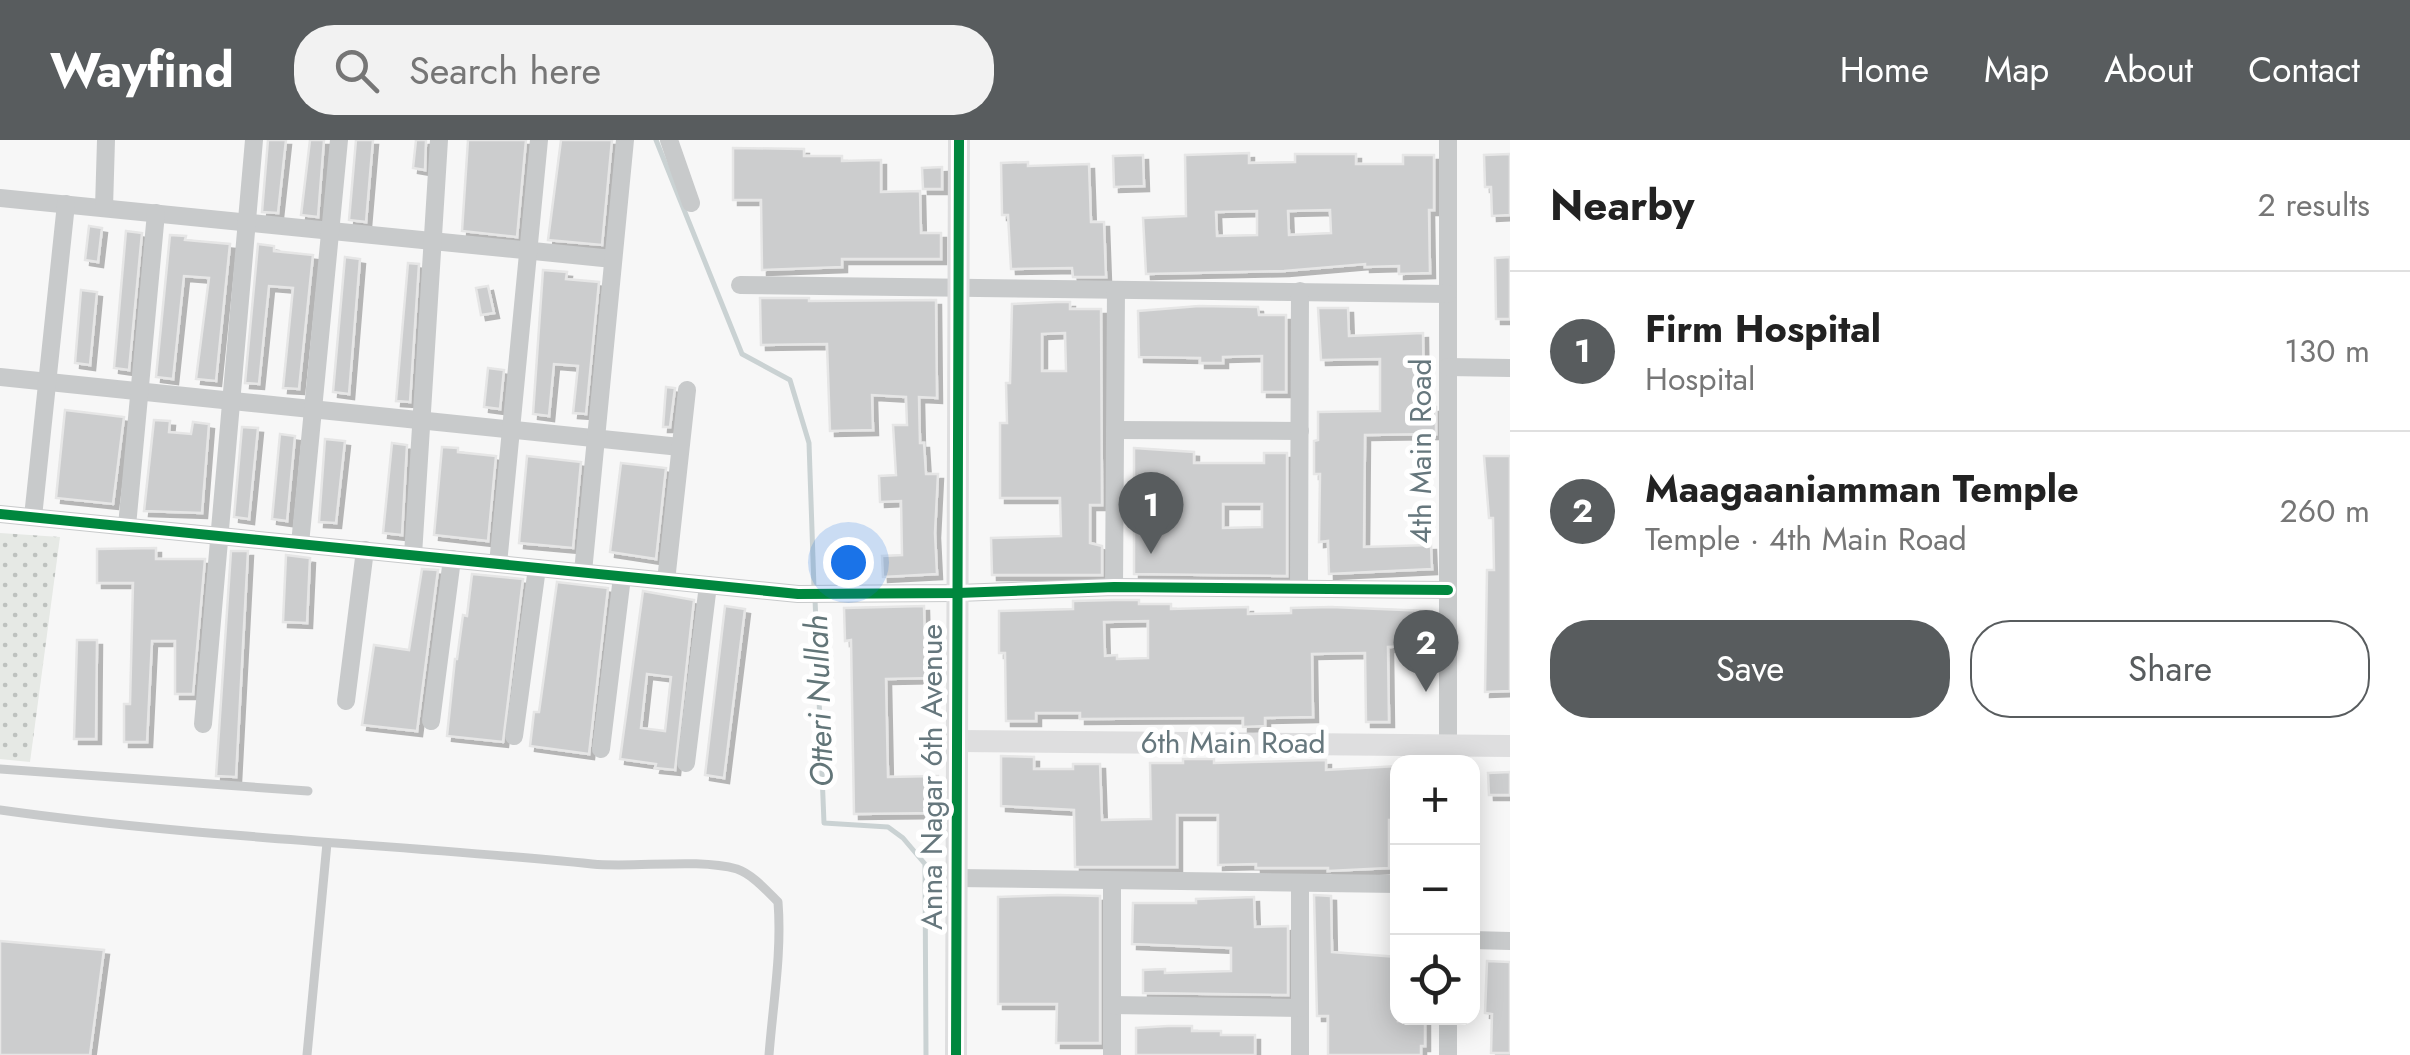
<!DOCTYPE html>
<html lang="en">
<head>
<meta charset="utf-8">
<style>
	:root { --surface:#fff; --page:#f2f2f2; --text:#222; --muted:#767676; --line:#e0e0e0; --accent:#585c5e }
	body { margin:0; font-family:Jost,sans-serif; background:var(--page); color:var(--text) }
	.controls { position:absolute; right:30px; bottom:30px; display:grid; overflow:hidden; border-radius:20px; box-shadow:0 5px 25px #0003 }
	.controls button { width:90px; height:90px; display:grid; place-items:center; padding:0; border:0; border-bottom:2px solid var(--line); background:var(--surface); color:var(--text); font:50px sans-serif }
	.you { position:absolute; left:848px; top:422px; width:35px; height:35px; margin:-25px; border:8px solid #fff; border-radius:50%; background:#1a73e8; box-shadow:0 0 0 15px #1a73e833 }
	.badge { display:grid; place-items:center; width:65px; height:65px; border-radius:50%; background:var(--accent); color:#fff; font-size:32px; font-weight:700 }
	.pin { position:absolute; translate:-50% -82px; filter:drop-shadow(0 2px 5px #0008) }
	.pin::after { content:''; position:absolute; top:52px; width:35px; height:30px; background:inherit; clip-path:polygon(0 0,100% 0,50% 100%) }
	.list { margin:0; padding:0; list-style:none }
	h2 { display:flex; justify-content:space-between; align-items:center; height:130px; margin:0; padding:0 40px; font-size:42px }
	h2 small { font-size:32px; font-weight:400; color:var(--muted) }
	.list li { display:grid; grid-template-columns:65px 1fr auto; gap:30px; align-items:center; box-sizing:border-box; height:160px; padding:0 40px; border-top:2px solid var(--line) }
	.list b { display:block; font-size:38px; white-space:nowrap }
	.list p { margin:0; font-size:32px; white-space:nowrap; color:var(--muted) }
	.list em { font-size:32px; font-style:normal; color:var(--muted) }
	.actions { display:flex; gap:20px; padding:30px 40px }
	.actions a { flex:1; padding:22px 0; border:2px solid var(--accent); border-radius:40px; text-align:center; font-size:35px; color:var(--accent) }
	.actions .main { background:var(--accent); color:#fff }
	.icon { flex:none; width:55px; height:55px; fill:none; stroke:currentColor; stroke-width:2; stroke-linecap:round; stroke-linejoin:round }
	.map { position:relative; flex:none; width:1510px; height:915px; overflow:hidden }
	header { display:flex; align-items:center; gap:60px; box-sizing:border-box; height:140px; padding:0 50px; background:var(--accent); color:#fff }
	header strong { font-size:48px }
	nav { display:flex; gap:55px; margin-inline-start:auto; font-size:35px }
	.search { width:700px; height:90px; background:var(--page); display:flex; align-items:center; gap:25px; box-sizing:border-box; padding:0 35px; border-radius:40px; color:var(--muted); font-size:38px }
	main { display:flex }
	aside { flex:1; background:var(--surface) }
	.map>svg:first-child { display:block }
	.park { fill:url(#park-dots) }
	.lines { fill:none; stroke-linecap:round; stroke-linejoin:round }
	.stream { stroke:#cad2d3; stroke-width:5 }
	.building { fill:#cccdce; stroke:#e6e6e6; stroke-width:2.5; fill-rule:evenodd; filter:url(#shadow) }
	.lane { stroke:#c8cacb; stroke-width:9 }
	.street { stroke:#c8cacb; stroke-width:18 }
	.secondary { stroke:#dededf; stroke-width:22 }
	.cycleway-casing { stroke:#fff; stroke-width:16 }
	.cycleway { stroke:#00873e; stroke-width:10 }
	.labels { text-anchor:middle; stroke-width:10; stroke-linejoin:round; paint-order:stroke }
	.street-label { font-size:30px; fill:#66777d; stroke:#fff }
	.water-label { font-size:32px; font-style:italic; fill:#627578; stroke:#fff }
</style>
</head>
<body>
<header>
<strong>Wayfind</strong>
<div class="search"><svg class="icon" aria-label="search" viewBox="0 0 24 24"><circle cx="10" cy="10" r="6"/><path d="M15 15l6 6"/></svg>Search here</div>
<nav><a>Home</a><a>Map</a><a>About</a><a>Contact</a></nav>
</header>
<main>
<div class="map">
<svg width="1510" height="915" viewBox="0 0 1510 915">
	<defs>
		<pattern id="park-dots" width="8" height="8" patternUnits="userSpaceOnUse" patternTransform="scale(2.5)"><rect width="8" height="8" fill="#e6e9e5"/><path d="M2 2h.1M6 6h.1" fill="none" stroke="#bec2bf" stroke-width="1.8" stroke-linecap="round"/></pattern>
		<filter id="shadow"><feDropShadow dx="5" dy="5" stdDeviation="0" flood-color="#0004"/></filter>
	</defs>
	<rect width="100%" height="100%" fill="#f7f7f7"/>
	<path class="park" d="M0,393L60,397L30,622L0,619Z"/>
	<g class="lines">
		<g class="stream">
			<path d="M656,0L742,214L790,240L809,303L814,448"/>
			<path d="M815,459L824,683L888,687L903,698L925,724L926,915"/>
		</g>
	</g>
	<g class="building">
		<path d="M268,0H286L278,73L262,72Z"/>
		<path d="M310,0H324L318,77L301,75Z"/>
		<path d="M356,0H373L366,82L349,80Z"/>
		<path d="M416,0H426L425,30L413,28Z"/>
		<path d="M468,0H526L517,97L462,91Z"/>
		<path d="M561,0H612L602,105L548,100Z"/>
		<path d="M733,8L804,9V16H842V21L881,20V52L920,51L921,93H941V119H842V127L762,130L761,60H733Z"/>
		<path d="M1249,13V23L1295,22V14H1356V24H1403V15H1434V70H1429L1430,133L1399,134V126L1365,127V124L1284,131L1146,134L1143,78L1186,76L1185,15ZM1330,70L1331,93L1289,95L1288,71ZM1257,71V95L1217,96L1216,72Z"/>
		<path d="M1510,14V75L1492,76L1491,47H1485L1484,15Z"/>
		<path d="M1143,15L1144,46L1114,47L1113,16Z"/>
		<path d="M1028,22V26L1089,24L1091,82H1104L1106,137H1073L1072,128L1011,129L1008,75H1002L1001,23Z"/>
		<path d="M942,27V49H923L922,28Z"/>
		<path d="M89,86L102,88L98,122L85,120Z"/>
		<path d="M126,91L142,93L129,230L114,228Z"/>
		<path d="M170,95L186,96L185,100L230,104L216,241L196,239L209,138L184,136L173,239L156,237Z"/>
		<path d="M258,104L274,106V111L313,115L299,249L283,248L293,148L269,146L259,244L245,243Z"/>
		<path d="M345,117L360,119L349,254L333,252Z"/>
		<path d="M1510,117V179H1496L1495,118Z"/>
		<path d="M408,123L419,124L410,262L396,261Z"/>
		<path d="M543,130L567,132L566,139L599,142L586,274L573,273L578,226L554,224L549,276L533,274Z"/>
		<path d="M488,146L494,173L481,175L476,148Z"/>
		<path d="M81,150L97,152L90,225L75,223Z"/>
		<path d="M760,158H809V161L936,160L937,258L919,257L920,303H924L926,334H938L935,393L937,434L883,437L882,416L902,415L901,361L880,362L879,336L896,335L893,285H907L906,257L872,255L873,290L830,291L827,204L761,205Z"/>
		<path d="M1056,162H1070V169H1101L1102,365H1090V403L1102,406V435H992L991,398L1061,396L1060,358H1000V283H1007L1006,243H1010L1012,164ZM1065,193L1066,231H1042V194Z"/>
		<path d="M1199,166L1258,167L1259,175H1286V252H1262V216L1223,217V223H1200V218L1139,217L1138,171Z"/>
		<path d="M1318,168H1348L1349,196L1423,193L1424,267H1436V294L1365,295L1364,407L1431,405L1432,429L1329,434L1328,401L1319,402L1320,334H1314V301L1318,300V272L1380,271V219L1321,220Z"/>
		<path d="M488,228L504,230L500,269L484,267Z"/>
		<path d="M666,247L675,248L670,287H663Z"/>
		<path d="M65,270L124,277L113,364L56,358Z"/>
		<path d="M154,280L170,281L169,292L191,294L193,282L209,284L202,373L144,371Z"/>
		<path d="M242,287L258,288L249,379L234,377Z"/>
		<path d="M280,294L295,296L287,381L272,379Z"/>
		<path d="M325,299L345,301L336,383L319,382Z"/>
		<path d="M392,303L407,305L402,395L383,393Z"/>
		<path d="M442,307L458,308V312L496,316L488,401L434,395Z"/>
		<path d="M1134,308L1194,312V323H1264V313H1287V436L1134,434ZM1223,364H1262V387L1223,388Z"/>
		<path d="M527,316L581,322L573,408L519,403Z"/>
		<path d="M1484,316H1510V551L1485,552L1487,430H1494L1493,378H1489Z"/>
		<path d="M621,323L666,328L656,419L610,412Z"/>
		<path d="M156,408V419H205L193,554H175V501H152L147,602H124V564H130L133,443H97V409Z"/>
		<path d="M231,411H248L236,637L216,636Z"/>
		<path d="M286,415L310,418L307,483L283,482Z"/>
		<path d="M422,429L438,430L417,591L362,585L374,505L409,510Z"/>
		<path d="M472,434L523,439L503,602L447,596L455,519H457L463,475L467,476Z"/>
		<path d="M557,442L608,448L589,614L530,606L534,572H539Z"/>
		<path d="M643,451L694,460L675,630L655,628L656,624L620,619ZM647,534L671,537L665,591L641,588Z"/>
		<path d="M1114,460H1139V464H1171V469L1248,467V474L1291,473V468L1331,467L1429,471V505L1388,507L1389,582H1366L1365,513L1312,514L1313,577L1265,578V586L1243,587V578L1080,579V573H1036V581H1006L1005,513H999V471L1073,469V461ZM1148,481V518L1117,519V515L1105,516L1104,482Z"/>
		<path d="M725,466L745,469L724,638L705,635Z"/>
		<path d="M924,466L925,504H936V538L886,539L888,637L938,636L939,673L854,674L851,500L845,501L844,468Z"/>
		<path d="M77,500H97L96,599H74Z"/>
		<path d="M1001,616L1034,617V629H1073V624H1100L1102,680L1151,679L1150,623H1183V619H1214V623L1326,620V630L1398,626V680H1389V728L1328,731V728H1256V724L1218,725V675H1177V727H1075L1074,670L1001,666Z"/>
		<path d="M1510,632V655H1489L1488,633Z"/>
		<path d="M1058,755L1100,756V903H1056L1057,864H998V757Z"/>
		<path d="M1314,755L1331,756L1332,812L1398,817V881H1425V906H1421V915H1328V876H1317Z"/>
		<path d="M1254,757L1255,787L1288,786V855L1143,853V830L1165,829V833L1231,831V808L1132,804L1133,763H1196V759Z"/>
		<path d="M0,801L104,810L90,915H0Z"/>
		<path d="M1487,821L1510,822V913H1491L1492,874L1485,873Z"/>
		<path d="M1168,886H1192V891H1221V895H1255V915H1136V888Z"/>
	</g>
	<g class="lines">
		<g class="lane">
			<path d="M0,629L308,651"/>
			<path d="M0,670C197,698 395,704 592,724C636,728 697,718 737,729C752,734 767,751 778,762C782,813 773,863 769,915"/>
			<path d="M307,915L327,703"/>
		</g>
		<g class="street">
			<path d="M669,0L691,63"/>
			<path d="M1448,0V622"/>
			<path d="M0,58L613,119"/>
			<path d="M104,68L106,0"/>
			<path d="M740,145L1448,154"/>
			<path d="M1448,227L1510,228"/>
			<path d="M0,237L680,307"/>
			<path d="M1115,290L1300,291"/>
			<path d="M0,374L798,454L958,453L1114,447L1448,450"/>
			<path d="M33,377L66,64"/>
			<path d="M127,386L156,73"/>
			<path d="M300,404L339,0"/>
			<path d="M413,415L439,0"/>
			<path d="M498,424L539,0"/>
			<path d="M583,432L625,0"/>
			<path d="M666,441L687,250"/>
			<path d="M1114,447L1116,150"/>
			<path d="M1299,448L1300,151"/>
			<path d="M346,561L365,410"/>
			<path d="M431,581L452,419"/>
			<path d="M203,584L254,0"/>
			<path d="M514,596L537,428"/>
			<path d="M601,609L622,437"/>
			<path d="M686,623L708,445"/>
			<path d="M956,738L1398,744"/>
			<path d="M1112,742V915"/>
			<path d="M1300,744V915"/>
			<path d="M1472,800L1510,801"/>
			<path d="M1112,865L1300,868"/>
			<path d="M1448,915V878"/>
		</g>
		<g class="secondary">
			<path d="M957,601L1510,606"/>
			<path d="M956,915L959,0"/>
		</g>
		<defs>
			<g id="cycleway">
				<path d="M0,374L798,454L958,453L1114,447L1448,450"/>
				<path d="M956,915L959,0"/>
			</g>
		</defs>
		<use href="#cycleway" class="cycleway-casing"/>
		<use href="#cycleway" class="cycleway"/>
	</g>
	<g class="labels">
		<g class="street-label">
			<text transform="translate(1421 311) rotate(-90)" y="10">4th Main Road</text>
			<text x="1233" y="613">6th Main Road</text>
			<text transform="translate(932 637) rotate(-90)" y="10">Anna Nagar 6th Avenue</text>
		</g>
		<g class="water-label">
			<text transform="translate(819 561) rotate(-92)" y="11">Otteri Nullah</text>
		</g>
	</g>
</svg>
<div class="controls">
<button>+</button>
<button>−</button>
<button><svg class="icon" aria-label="locate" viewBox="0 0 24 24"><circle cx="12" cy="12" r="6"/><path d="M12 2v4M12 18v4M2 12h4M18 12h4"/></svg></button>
</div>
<div class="you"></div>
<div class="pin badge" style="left:1151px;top:414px">1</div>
<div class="pin badge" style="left:1426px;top:552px">2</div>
</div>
<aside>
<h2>Nearby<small>2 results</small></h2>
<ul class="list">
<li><span class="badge">1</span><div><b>Firm Hospital</b><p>Hospital</p></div><em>130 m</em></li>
<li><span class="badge">2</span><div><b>Maagaaniamman Temple</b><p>Temple · 4th Main Road</p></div><em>260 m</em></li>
</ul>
<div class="actions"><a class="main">Save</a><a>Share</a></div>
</aside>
</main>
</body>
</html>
